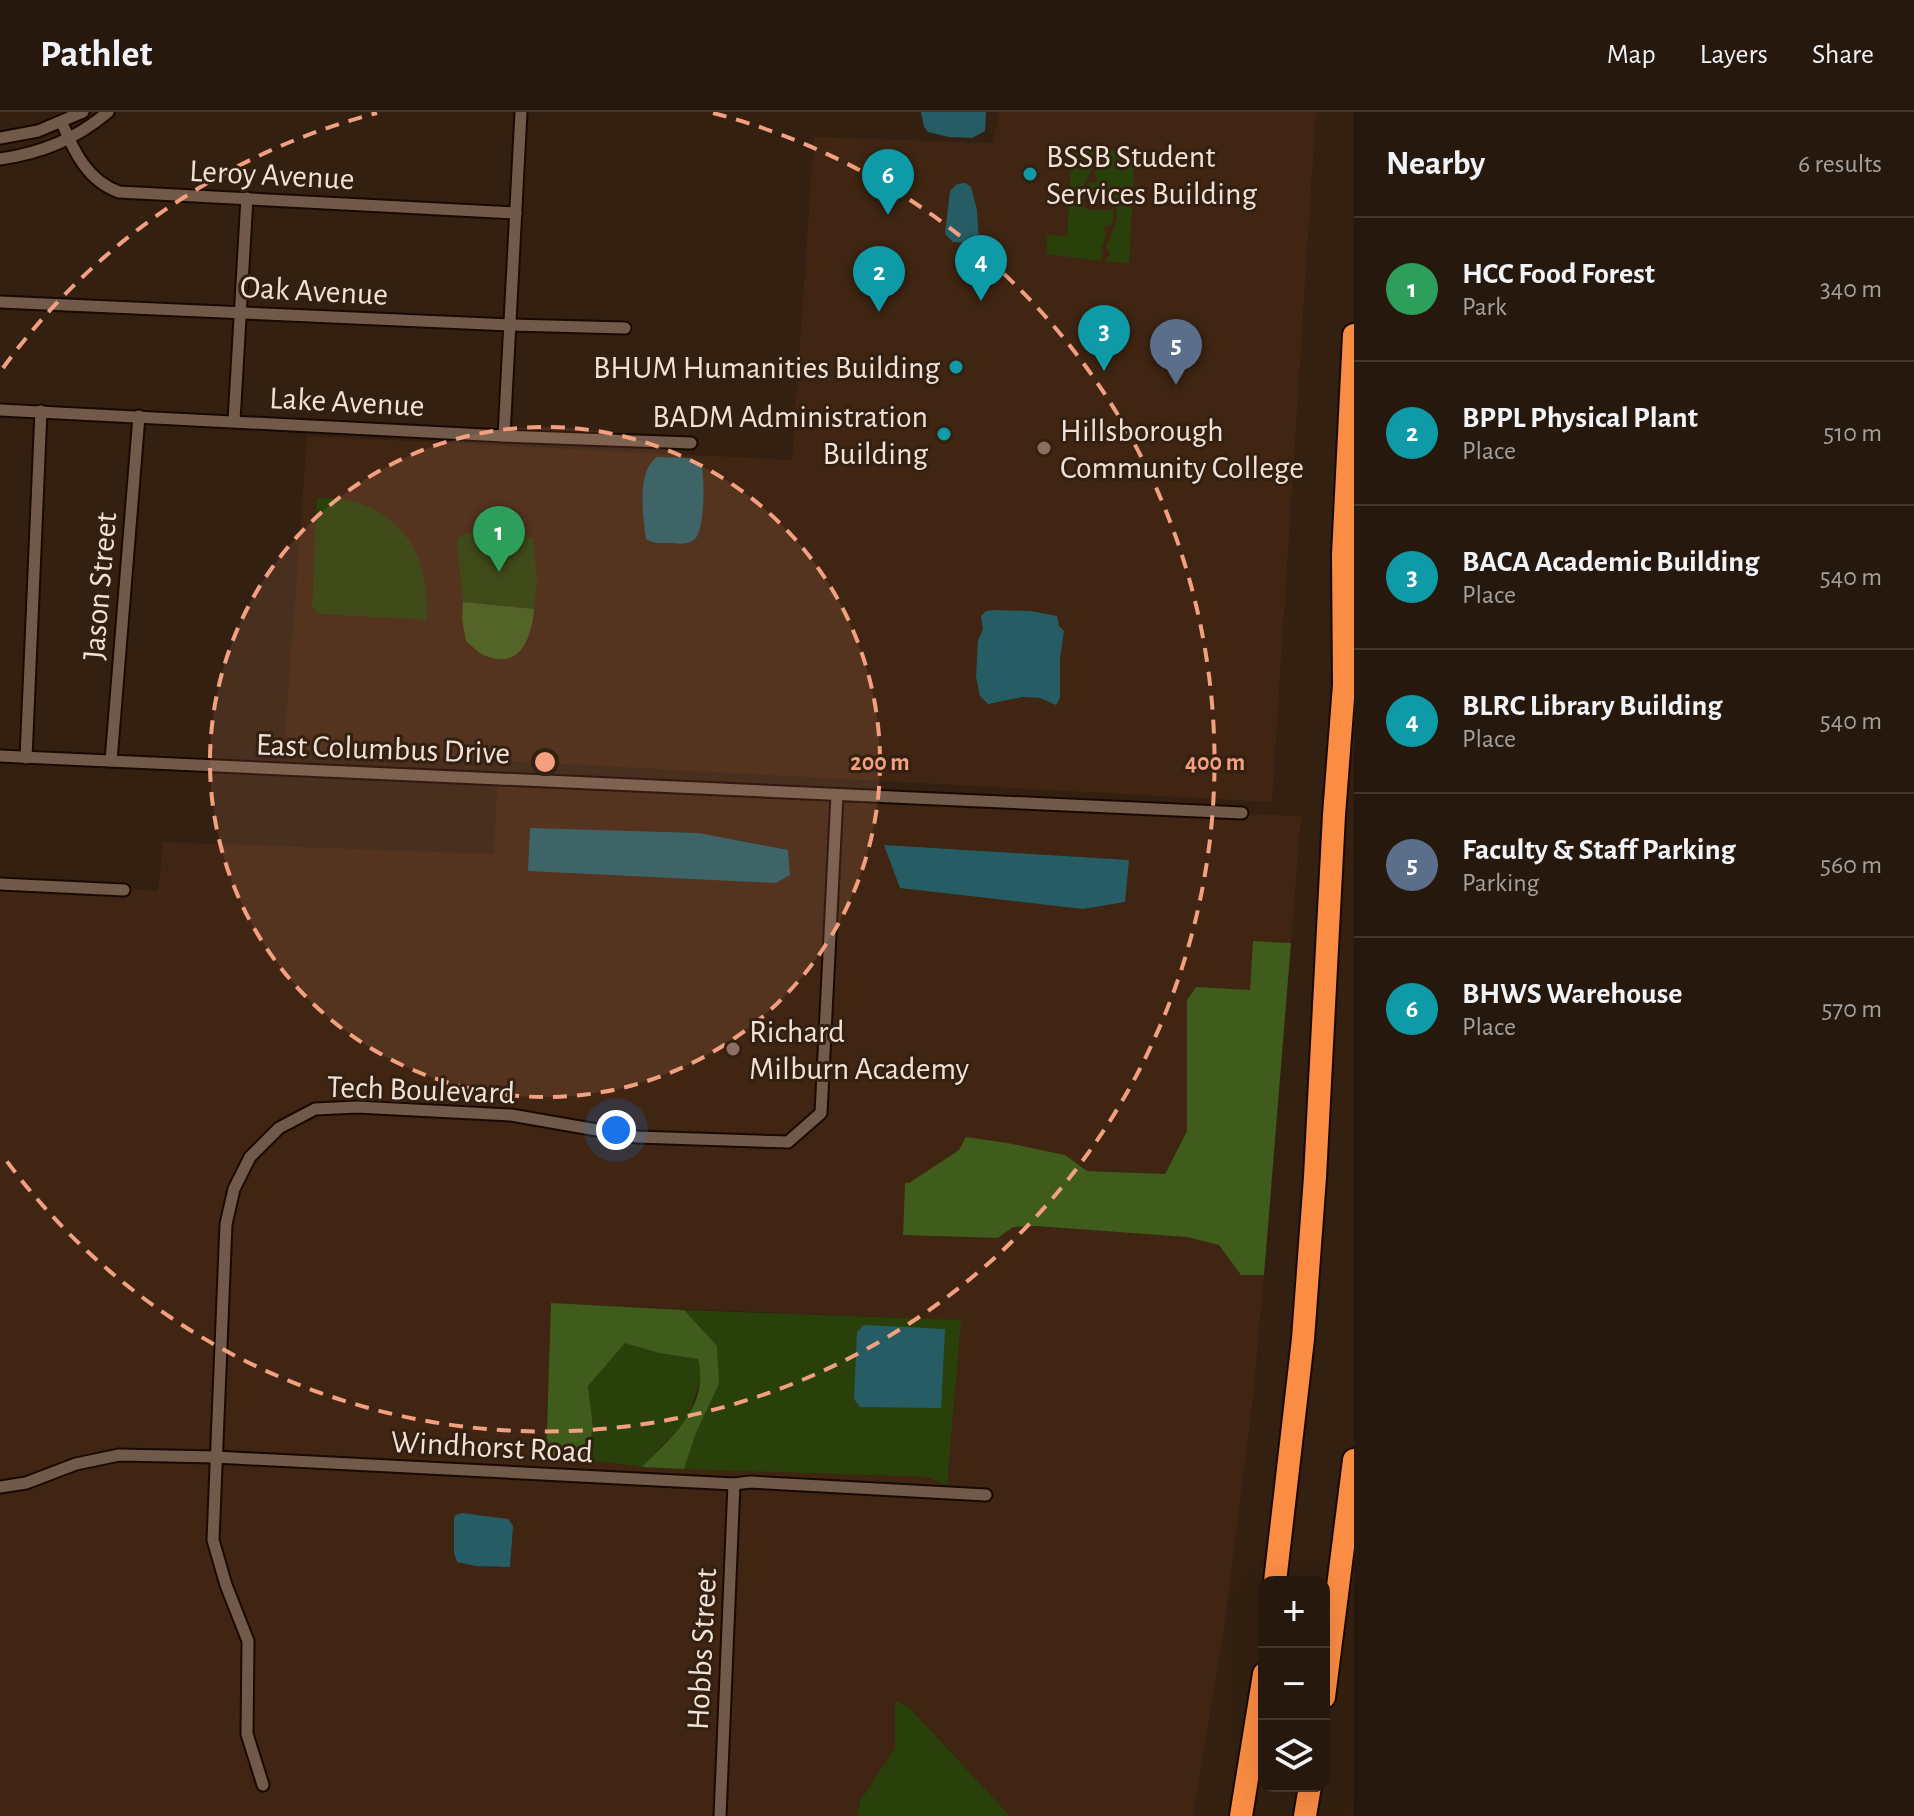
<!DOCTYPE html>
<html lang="en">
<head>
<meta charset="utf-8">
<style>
	:root { --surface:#26180d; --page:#32251b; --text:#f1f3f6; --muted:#a4a09d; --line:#42372e; --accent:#0f766e }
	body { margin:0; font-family:"Alegreya Sans",sans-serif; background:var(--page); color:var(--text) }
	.controls { position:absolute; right:24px; bottom:24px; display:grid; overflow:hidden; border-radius:16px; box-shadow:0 8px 32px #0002 }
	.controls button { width:72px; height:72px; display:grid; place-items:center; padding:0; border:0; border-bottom:2px solid var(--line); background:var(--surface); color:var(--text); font:40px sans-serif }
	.you { position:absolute; left:616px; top:1018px; width:28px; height:28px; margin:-20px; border:6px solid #fff; border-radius:50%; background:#1a73e8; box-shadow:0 0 0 12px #1a73e833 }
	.badge { display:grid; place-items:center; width:52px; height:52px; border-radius:50%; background:var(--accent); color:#fff; font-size:26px; font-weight:700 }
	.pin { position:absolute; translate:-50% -66px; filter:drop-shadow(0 2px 4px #0008) }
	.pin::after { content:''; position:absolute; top:42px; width:28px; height:24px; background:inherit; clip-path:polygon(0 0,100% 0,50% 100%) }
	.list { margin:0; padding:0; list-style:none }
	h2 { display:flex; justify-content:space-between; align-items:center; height:104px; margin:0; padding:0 32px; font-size:34px }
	h2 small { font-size:26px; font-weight:400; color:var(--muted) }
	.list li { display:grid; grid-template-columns:52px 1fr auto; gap:24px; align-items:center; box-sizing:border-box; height:144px; padding:0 32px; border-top:2px solid var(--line) }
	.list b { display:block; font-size:30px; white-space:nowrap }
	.list p { margin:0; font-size:26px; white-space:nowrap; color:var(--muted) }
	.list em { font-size:26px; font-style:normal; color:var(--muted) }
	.icon { flex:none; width:44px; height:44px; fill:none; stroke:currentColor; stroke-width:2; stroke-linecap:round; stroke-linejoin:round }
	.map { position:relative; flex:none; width:1354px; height:1704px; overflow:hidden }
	header { display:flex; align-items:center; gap:48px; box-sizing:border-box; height:112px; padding:0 40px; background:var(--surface); border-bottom:2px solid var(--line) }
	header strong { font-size:38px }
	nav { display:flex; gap:44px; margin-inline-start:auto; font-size:28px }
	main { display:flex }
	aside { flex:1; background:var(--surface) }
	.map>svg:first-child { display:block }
	.built { fill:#3f2512; fill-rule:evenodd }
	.green { fill:#2a400b }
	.forest { fill:#3f5c1c }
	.water { fill:#265d64 }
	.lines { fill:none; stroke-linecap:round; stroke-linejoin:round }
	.minor-casing { stroke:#1a0900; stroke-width:15 }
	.motorway-casing { stroke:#1a0900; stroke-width:26 }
	.minor { stroke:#715a49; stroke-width:11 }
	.motorway { stroke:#fa8c43; stroke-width:22 }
	.ring { fill:none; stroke:#f2a080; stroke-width:4; stroke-dasharray:14 10 }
	.culture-dot { fill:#0f9aa8; stroke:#332011; stroke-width:3 }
	.education-dot { fill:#8d6e63; stroke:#332011; stroke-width:3 }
	.labels { text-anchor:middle; stroke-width:6; stroke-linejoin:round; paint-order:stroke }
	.poi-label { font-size:32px; fill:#f0e2d8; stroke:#332011; text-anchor:start }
	.street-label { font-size:32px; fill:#f0e2d8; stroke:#332011 }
	.centre { fill:#f2a080; stroke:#332011; stroke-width:4 }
	.ring-label { font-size:24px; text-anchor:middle; font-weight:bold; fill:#f2a080; stroke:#332011; stroke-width:6; stroke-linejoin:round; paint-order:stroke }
</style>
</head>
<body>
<header>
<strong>Pathlet</strong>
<nav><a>Map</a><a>Layers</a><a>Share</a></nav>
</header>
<main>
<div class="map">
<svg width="1354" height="1704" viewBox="0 0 1354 1704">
	<rect width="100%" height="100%" fill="#332011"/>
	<g class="built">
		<path d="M999,0H1316L1272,690L284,637L307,324L792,348L814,25L993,31Z"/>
		<path d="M497,674L831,689L815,998L786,1024L638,1019L512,997L357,988L315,991L276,1010L245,1042L228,1075L220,1111L210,1339L118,1337L74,1346L25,1365L0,1368V779L129,785L130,777L158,779L163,730L494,742ZM530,717L699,721L788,738Z"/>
		<path d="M843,690L1247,708L1248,702L1301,704L1291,831L1253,829L1250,879L1196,875L1187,888V1019L1165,1062L1086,1059L1065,1043L967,1025L959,1038L909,1071L905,1072L903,1123L998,1126L1013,1115L1036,1114L1143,1120L1187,1125L1219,1133L1241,1163H1264L1252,1295L1224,1517L1193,1704H1010L908,1594L895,1589V1636L860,1689L857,1704H725L740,1378L750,1376L990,1390L991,1377L221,1339L231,1113L239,1079L254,1049L282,1021L317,1004L357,1001L511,1010L637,1032L788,1037L825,1006ZM884,734L1128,748L1125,790ZM551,1192L960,1208L946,1373L925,1365L642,1355L587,1348Z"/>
		<path d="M119,1350L209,1352L207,1430L220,1476L242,1530V1622L260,1681L270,1677L253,1621L254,1528L231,1471L218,1427L221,1352L728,1379L714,1704H0V1381L27,1378L77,1358ZM462,1401L499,1456L457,1450L454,1441V1407L456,1403Z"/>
	</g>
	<g class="green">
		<path d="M1072,38H1097L1091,45L1095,52L1084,72V95L1088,98H1114L1112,113L1105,114L1104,118L1107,122L1102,135L1101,149L1046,142L1047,123L1067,124Z"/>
		<path d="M1101,38L1135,40L1129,152L1105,149L1110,142L1106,135L1117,108L1115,85L1102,81L1101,77L1099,81L1087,82L1089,70L1095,71L1097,68L1095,61Z"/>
		<path d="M317,386C393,384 431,436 427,508L319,502L312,494Z"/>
		<path d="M467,421L533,426L537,466L534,497L463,490L457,432L458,426Z"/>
		<path d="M684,1198L961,1208L947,1373L925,1365L684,1357L696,1321L719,1272Z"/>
		<path d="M624,1230L659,1241L698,1247L702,1263L688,1307L642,1355L587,1348L593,1315L588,1274Z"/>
		<path d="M895,1589L908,1594L1010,1704H857L860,1689L895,1636Z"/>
	</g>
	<g class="forest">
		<path d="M463,490L534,497C532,524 521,558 486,544C479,542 471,533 466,529L462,507Z"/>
		<path d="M1253,829L1291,831L1264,1163H1241L1219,1133L1187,1125L1036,1114L1013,1115L998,1126L903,1123L905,1071H909L959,1038L966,1025L1007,1031L1065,1043L1087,1059L1165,1062L1187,1019V888L1196,875L1250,878Z"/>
		<path d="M551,1191L684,1198L717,1234L719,1272L696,1321L684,1357L642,1355C672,1325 710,1294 698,1247L659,1241L625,1231L588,1274L593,1315L587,1348L546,1349Z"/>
	</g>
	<g class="water">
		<path d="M921,0H986L985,19L972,26L949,25L928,20L924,15Z"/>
		<path d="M965,71L971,75L977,98L979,128L976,131L953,130L945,122L950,79L957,72Z"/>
		<path d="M657,345L690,346L701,352C705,365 705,417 695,427C688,433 680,432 671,431C662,431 654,432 646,427C643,403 636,360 657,345Z"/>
		<path d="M996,498L1030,499L1057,504L1059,514L1064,519L1060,546V586L1056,593L1040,586L1023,585L988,592L980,584L976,565L978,529L983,517L981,504L986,499Z"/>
		<path d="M530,716L699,721L788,738L790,763L776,771L528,759Z"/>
		<path d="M884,733L1129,748L1125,790L1083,797L900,776Z"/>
		<path d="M864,1213L945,1217L941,1296L860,1295L854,1287L857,1220Z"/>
		<path d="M462,1401L508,1407L513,1414L510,1455L476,1454L457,1450L454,1441V1407L455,1403Z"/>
	</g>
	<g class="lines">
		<defs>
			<g id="minor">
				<path d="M62,11C74,40 88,69 119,80L516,101"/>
				<path d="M0,26L38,19L83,0"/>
				<path d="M0,47C42,41 76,27 108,0"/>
				<path d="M0,190L511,213L625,216"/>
				<path d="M0,298L504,324L691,331"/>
				<path d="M234,309L247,86"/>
				<path d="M504,324L521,0"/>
				<path d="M0,644L1242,701"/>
				<path d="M26,646L41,299"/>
				<path d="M111,649L139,304"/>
				<path d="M0,772L124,778"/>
				<path d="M0,1375L26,1371L76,1352L119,1343L215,1345L734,1372L750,1370L986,1383"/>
				<path d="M263,1673L247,1622L248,1529L226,1473L213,1428L226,1112L234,1077L250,1045L279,1016L315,997L357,995L511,1003L637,1025L788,1030L821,1001L837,683"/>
				<path d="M720,1704L734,1372"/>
			</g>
			<g id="motorway">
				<path d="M1275,1470L1303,1227L1315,1065L1334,703L1344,573L1343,443L1354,223"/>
				<path d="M1324,1585L1354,1348"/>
				<path d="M1241,1704L1264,1562"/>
				<path d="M1305,1704L1310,1674"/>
			</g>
		</defs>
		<use href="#minor" class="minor-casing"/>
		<use href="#motorway" class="motorway-casing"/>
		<use href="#minor" class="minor"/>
		<use href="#motorway" class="motorway"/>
	</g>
	<circle cx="545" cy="650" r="335" fill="#f2a080" fill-opacity=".12"/>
	<g class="ring">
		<circle cx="545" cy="650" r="335"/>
		<path d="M3 256A670 670 0 0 1 377 1M713 1A670 670 0 1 1 3 1044"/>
	</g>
	<g class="culture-dot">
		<circle cx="1030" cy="62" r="8"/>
		<circle cx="956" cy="255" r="8"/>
		<circle cx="944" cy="322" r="8"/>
	</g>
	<g class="education-dot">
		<circle cx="1044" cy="336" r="8"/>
		<circle cx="733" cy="937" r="8"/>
	</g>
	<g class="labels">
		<g class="poi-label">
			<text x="1046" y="55">BSSB Student<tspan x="1046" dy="37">Services Building</tspan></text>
			<text x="940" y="266" text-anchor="end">BHUM Humanities Building</text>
			<text x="928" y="315" text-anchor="end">BADM Administration<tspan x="928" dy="37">Building</tspan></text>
			<text x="1060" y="329">Hillsborough<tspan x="1060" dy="37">Community College</tspan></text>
			<text x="749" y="930">Richard<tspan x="749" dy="37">Milburn Academy</tspan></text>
		</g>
		<g class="street-label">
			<text transform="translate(272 62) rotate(3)" y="11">Leroy Avenue</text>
			<text transform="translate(314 178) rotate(3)" y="11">Oak Avenue</text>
			<text transform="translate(347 289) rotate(3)" y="11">Lake Avenue</text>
			<text transform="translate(99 474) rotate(-85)" y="11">Jason Street</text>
			<text transform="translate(383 636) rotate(2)" y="11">East Columbus Drive</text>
			<text transform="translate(421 977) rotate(2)" y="11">Tech Boulevard</text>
			<text transform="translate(492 1334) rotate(3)" y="11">Windhorst Road</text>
			<text transform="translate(701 1537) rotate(-87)" y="11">Hobbs Street</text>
		</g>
	</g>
	<circle cx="545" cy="650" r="12" class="centre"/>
	<g class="ring-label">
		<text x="880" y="658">200 m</text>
		<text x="1215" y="658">400 m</text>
	</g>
</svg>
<div class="controls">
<button>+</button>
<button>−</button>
<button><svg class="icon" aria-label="layers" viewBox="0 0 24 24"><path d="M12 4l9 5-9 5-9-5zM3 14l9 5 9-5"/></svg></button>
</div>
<div class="you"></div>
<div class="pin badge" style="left:499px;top:460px;background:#2e9e5b">1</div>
<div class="pin badge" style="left:879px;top:200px;background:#0f9aa8">2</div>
<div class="pin badge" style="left:1104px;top:259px;background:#0f9aa8">3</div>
<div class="pin badge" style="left:981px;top:189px;background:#0f9aa8">4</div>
<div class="pin badge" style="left:1176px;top:273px;background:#5c6f8a">5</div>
<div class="pin badge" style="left:888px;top:103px;background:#0f9aa8">6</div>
</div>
<aside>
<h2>Nearby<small>6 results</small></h2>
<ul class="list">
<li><span class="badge" style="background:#2e9e5b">1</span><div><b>HCC Food Forest</b><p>Park</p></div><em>340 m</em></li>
<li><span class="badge" style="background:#0f9aa8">2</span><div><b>BPPL Physical Plant</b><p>Place</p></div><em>510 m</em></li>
<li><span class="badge" style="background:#0f9aa8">3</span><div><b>BACA Academic Building</b><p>Place</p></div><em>540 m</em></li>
<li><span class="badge" style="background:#0f9aa8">4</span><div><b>BLRC Library Building</b><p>Place</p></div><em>540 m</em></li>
<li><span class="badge" style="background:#5c6f8a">5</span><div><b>Faculty &amp; Staff Parking</b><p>Parking</p></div><em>560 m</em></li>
<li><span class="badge" style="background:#0f9aa8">6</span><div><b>BHWS Warehouse</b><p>Place</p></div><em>570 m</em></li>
</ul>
</aside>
</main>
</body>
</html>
